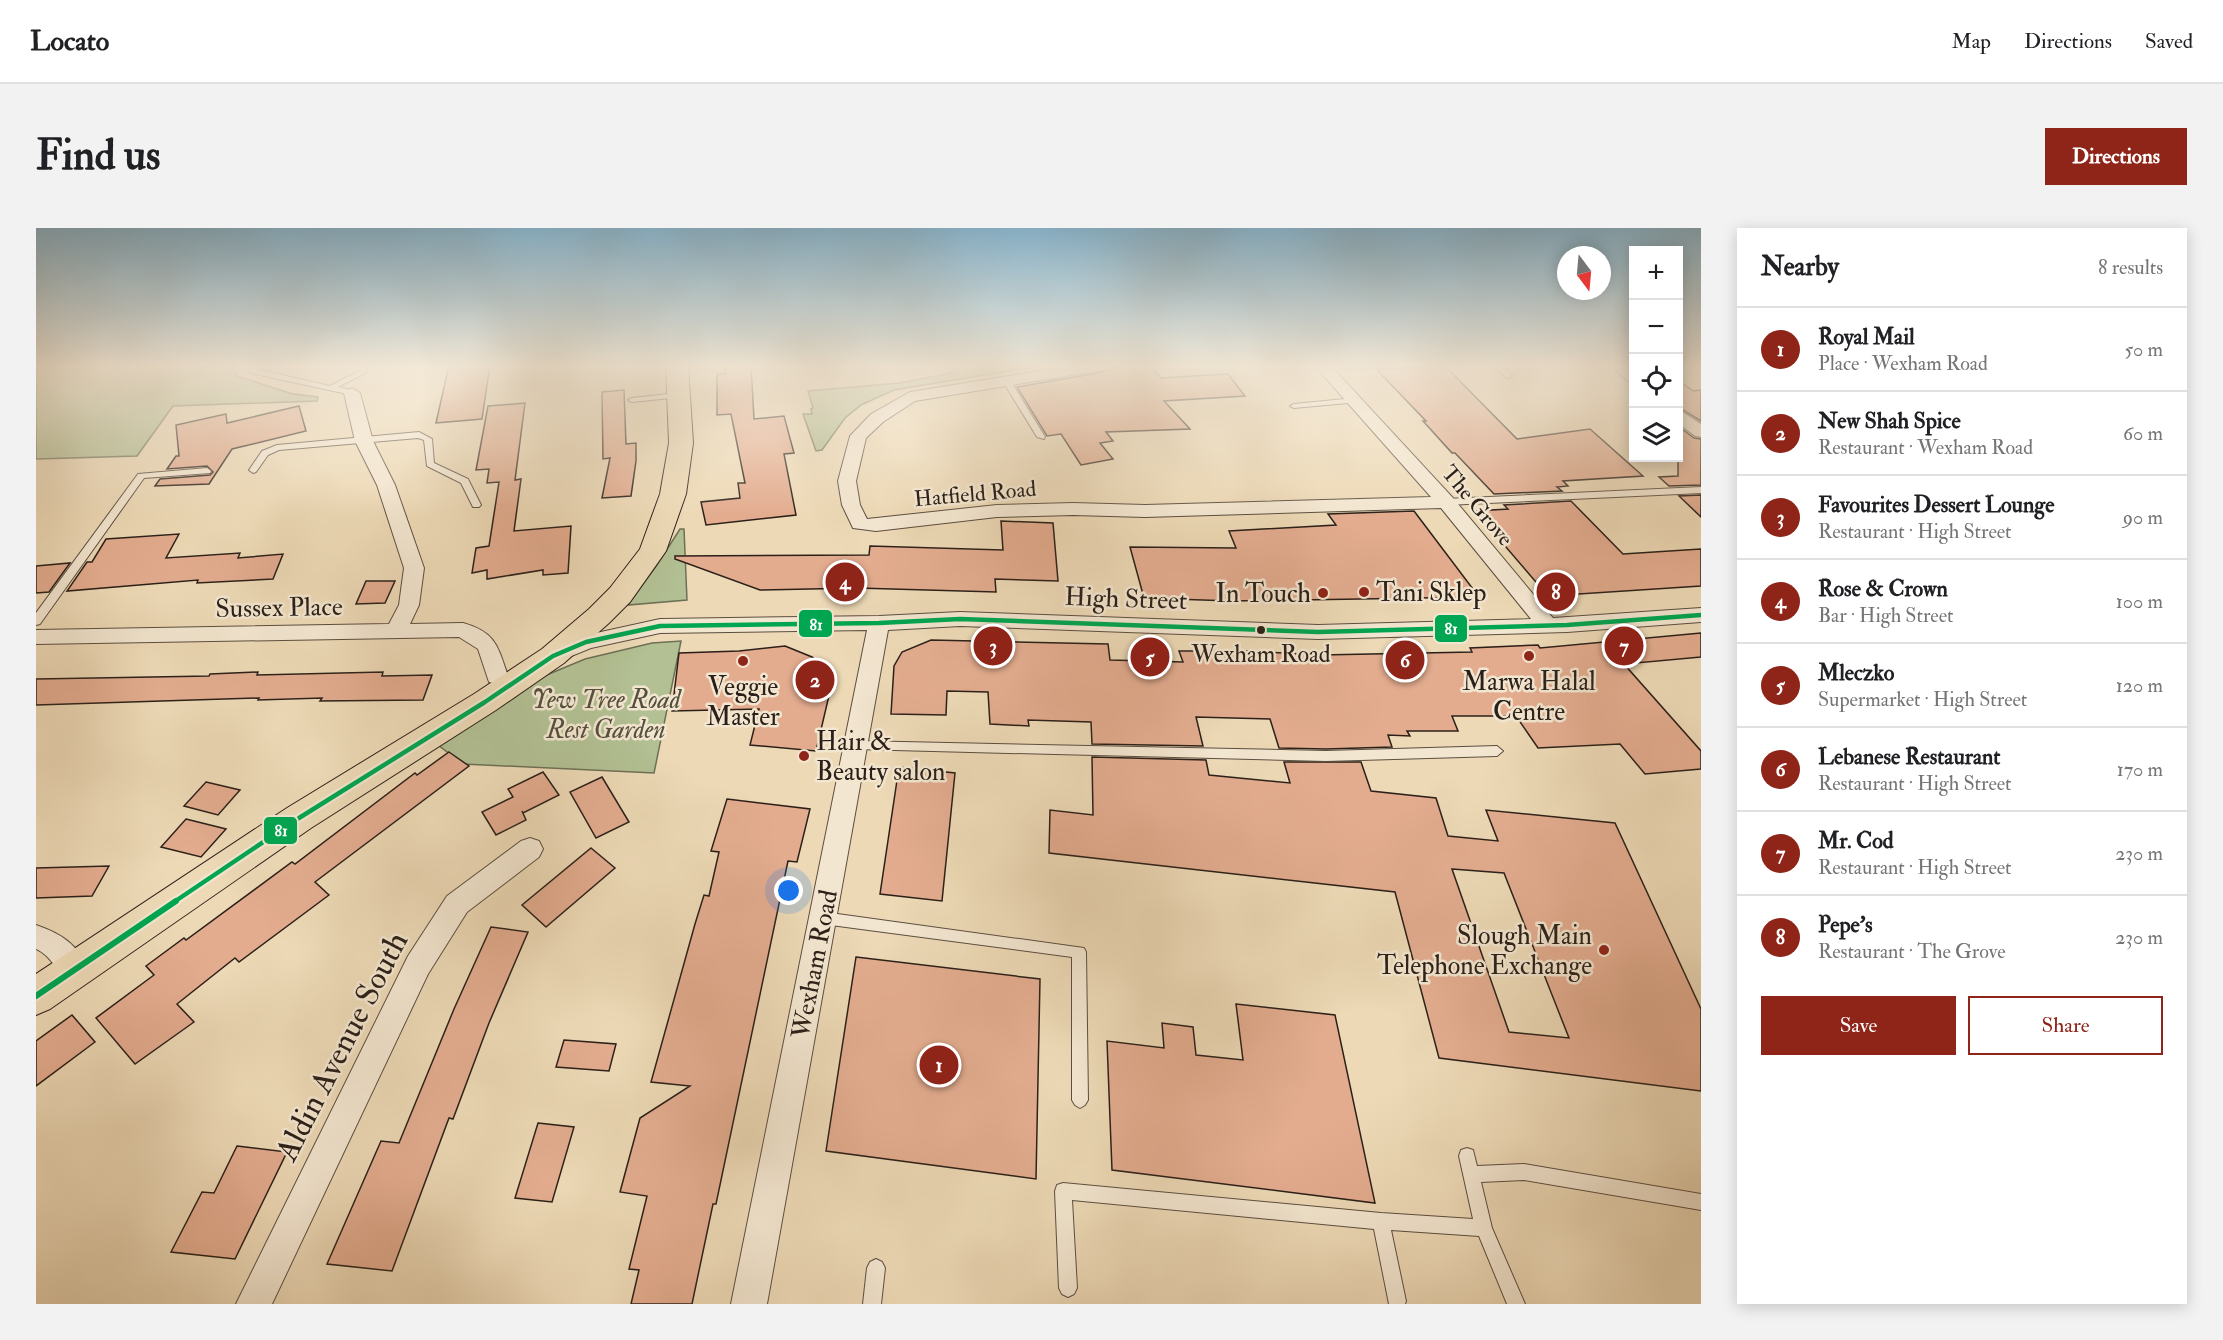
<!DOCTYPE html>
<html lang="en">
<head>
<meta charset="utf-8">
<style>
	:root { --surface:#fff; --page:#f2f2f2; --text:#202124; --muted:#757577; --line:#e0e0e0; --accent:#8f2418 }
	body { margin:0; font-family:"IM FELL Double Pica",serif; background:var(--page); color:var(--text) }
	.controls { position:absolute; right:18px; top:18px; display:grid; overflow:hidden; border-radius:0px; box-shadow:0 3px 15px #0003 }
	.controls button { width:54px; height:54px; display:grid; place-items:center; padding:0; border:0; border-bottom:2px solid var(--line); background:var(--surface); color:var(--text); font:30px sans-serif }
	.compass { position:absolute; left:1521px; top:18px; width:54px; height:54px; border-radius:50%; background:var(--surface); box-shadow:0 3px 15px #0003; rotate:164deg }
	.you { position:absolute; left:753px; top:663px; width:21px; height:21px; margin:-15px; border:4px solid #fff; border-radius:50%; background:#1a73e8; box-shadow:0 0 0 9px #1a73e833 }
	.badge { display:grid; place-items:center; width:39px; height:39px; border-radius:50%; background:var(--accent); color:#fff; font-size:20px; font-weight:700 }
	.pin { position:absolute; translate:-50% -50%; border:3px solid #fff; box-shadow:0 2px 6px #0006 }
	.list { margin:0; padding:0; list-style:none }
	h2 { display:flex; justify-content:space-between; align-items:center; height:78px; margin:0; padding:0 24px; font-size:26px }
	h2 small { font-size:20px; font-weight:400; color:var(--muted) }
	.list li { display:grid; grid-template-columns:39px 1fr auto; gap:18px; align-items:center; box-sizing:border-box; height:84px; padding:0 24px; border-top:2px solid var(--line) }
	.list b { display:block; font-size:22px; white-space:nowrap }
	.list p { margin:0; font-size:20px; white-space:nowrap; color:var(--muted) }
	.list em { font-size:20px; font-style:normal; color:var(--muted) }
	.actions { display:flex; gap:12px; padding:18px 24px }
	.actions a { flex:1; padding:14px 0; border:2px solid var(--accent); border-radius:0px; text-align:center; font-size:21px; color:var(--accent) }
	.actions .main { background:var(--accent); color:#fff }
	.icon { flex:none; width:33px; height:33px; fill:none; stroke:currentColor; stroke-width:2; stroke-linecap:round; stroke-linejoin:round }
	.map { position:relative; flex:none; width:1665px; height:1076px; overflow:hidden; border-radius:0px }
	header { display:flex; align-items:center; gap:36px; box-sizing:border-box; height:84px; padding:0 30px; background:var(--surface); border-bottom:2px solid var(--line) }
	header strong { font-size:28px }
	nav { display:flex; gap:33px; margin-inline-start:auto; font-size:21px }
	.intro { display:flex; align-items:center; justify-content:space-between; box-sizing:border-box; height:144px; padding:0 36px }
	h1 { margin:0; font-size:42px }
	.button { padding:15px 27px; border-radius:0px; background:var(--accent); color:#fff; font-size:21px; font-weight:700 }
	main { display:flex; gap:36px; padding:0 36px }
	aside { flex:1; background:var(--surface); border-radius:0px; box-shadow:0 3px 15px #0003 }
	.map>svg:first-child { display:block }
	.green { fill:#b2c093; stroke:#6e7056; stroke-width:1.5 }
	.building { fill:#e3ac8f; stroke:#2b2019; stroke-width:1.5; fill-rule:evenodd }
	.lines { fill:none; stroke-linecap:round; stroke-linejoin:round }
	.service-casing { stroke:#5c4e40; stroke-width:2 }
	.minor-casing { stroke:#5c4e40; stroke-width:2 }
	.primary-casing { stroke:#2b2019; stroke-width:2 }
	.service { fill:#f3e6d0; fill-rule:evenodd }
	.minor { fill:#f3e6d0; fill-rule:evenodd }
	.primary { fill:#edd9b6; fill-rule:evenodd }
	.bus-1-far1-casing { stroke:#f3e6d0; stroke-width:9 }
	.bus-1-casing { stroke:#f3e6d0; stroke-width:10 }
	.bus-1-far1 { stroke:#00a651; stroke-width:4.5 }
	.bus-1 { stroke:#00a651; stroke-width:6 }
	.poi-dot { fill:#8f2418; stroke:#f3e6d0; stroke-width:2 }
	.bus-dot { fill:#2b2019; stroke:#f3e6d0; stroke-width:2 }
	.labels { text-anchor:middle; stroke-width:5; stroke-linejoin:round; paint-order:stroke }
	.far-street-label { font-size:22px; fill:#2b2019; stroke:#f3e6d0 }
	.bus-label { font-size:24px; fill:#2b2019; stroke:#f3e6d0 }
	.poi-label { font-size:26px; fill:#2b2019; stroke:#f3e6d0; text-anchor:start }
	.street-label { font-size:26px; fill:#2b2019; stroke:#f3e6d0 }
	.park-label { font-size:26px; font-style:italic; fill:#54503e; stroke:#f3e6d0 }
	.near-street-label { font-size:32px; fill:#2b2019; stroke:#f3e6d0 }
	.line-badge { stroke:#f3e6d0; stroke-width:2 }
	.badge-label { font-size:16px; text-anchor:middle; font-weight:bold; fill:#fff }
</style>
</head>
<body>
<header>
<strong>Locato</strong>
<nav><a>Map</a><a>Directions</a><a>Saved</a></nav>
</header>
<div class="intro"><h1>Find us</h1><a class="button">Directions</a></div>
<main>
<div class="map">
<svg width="1665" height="1076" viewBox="0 0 1665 1076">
	<rect width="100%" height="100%" fill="#edd9b6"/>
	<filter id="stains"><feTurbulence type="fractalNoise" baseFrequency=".00333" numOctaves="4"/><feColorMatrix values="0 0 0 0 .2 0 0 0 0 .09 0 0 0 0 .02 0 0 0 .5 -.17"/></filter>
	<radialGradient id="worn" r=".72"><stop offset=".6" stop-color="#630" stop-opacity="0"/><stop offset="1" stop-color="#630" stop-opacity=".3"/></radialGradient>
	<g class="green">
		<path d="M0,137H197L201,148L257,166L282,169L281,173L137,178L101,228L0,231Z"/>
		<path d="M942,137H1010L858,162L825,177L809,190L786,222L780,223L767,186H776L775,181L777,180L772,163L863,155L911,146L926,138Z"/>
		<path d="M644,301H648L651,372L592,377L621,337Z"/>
		<path d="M645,413L618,545L427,536L402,517L501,451L549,431L616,415Z"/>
	</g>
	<g class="building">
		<path d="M413,137H454L446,191L400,195Z"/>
		<path d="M689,137H715L718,191L748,188L758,225L748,226L760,287L670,297L665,274L704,270L702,255H709L695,186L681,187V146H689Z"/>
		<path d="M1095,137H1114L1125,150L1192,146L1209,168L1128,173L1154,201L1070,204L1077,213L1064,215L1077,231L1045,237L1025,206L1011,208L981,159L1067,144L1075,140Z"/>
		<path d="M1408,137L1481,211L1554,201L1607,248L1527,253L1532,258L1521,259L1526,263L1458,266L1419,225H1416L1387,193H1390L1341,142Z"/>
		<path d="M1642,152L1657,163L1665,162V193L1642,179Z"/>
		<path d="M588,162L590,216L600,215V233L595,268L566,270L574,230L567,231L566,164Z"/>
		<path d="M489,175L479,252L485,251L478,303L535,298L532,345L507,347V342L451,351V342L436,345L440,320L453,318L463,254L451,255L453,241L440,242L452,178Z"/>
		<path d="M263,178L270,203L196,221L173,256L119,258L124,251L174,247L177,244L171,238L131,241L140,228H143L140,197L190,186L191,195Z"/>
		<path d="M1642,198L1658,210L1665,211V257L1633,258L1623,249L1642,248Z"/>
		<path d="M1665,267V289L1643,268Z"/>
		<path d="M1535,273L1587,326L1665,321V358L1512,368L1439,283L1472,281L1468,277Z"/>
		<path d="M1378,283L1443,369L1196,373L1108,370L1094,319L1200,320L1193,303L1300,297L1292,286Z"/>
		<path d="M965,293L1017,295L1022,353L959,351L960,364L821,360L724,362L639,331V328L833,327L834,318L967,322Z"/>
		<path d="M143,306L130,330L204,325L202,330L247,326L237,351L161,355L162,352L31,363L51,334H56L70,311Z"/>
		<path d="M34,335L13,364L0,365V338Z"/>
		<path d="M330,353H359L349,375L320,376Z"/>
		<path d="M1665,405V429L1588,436L1665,523V541L1609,546L1584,516L1502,520L1480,488H1416L1422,503H1371L1374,508L1352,507L1356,519L1290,521L1243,520L1234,491L1160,489L1167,518L1056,516L1055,494L992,492L993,498L954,496L952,464L911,463L910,487L855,486L858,438L866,424L895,412L1072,416L1074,432L1147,434L1143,423H1213L1284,427L1436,424L1434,420L1502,417L1504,420Z"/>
		<path d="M749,418L776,429L790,440L795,459L780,523L714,517L723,481L636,483L643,425L703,423Z"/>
		<path d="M222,444L221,447L347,444L346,448L396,447L387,472L284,473L286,470L222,472L223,470L0,477V451L173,448L174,446Z"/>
		<path d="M413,524L433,538L279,654L293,667L203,734L199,730L141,776L158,794L99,836L60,790L118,747L110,738L148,710L150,712L256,634L259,636L379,545L381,547Z"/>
		<path d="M1056,529L1170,532L1173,547L1254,555L1248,534H1325L1335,563L1400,570L1412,608L1462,613L1450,582L1579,595L1665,781V863L1403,830L1359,664L1013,625L1014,582L1057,587ZM1416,641L1468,645L1533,810L1473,804Z"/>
		<path d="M863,539L919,545L906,673L844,666Z"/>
		<path d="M507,544L523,567L487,585L486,583L490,592L460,607L446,584L477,569L472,561Z"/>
		<path d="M566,549L593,594L560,610L534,564Z"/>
		<path d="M170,554L204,562L182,587L148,578Z"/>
		<path d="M691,571L774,581L761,634L752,633L680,976H677L656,1076H595L603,1042L593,1041L611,968L584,964L604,890L654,858L615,854L659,696L668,667L673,668L683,624L675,623Z"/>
		<path d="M150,591L190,601L165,629L125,619Z"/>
		<path d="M555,620L579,640L510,699L486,677Z"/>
		<path d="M73,638L56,668L0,670V640Z"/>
		<path d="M455,699L492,704L453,795L417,891L413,890L356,1043L291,1036L345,913L363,915L418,781Z"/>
		<path d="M820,729L1004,751L1000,951L790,923Z"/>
		<path d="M1200,776L1299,787L1339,975L1076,942L1071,813L1128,820L1126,795L1157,799L1160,827L1207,832Z"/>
		<path d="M36,787L59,814L0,858V813Z"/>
		<path d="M528,812L580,816L573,843L520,839Z"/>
		<path d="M502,895L538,899L516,974L479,970Z"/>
		<path d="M201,918L251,924L199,1031L135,1024L166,964L178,965Z"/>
	</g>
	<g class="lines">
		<defs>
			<g id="service">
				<path d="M208,137H216L221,141L294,158L323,143V137H331V144L302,159L319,163L320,165L316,167L215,145Z"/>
				<path d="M1313,137H1365L1361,139L1289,142L1285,140L1289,138Z"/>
				<path d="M1457,137H1465L1477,148L1470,150Z"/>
				<path d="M967,150L974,152L1009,209L1008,211L1001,209L966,152Z"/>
				<path d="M641,165H644V169L596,174L592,172L596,170Z"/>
				<path d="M1319,170H1322V174L1258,180L1254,178L1258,176Z"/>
				<path d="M383,204L396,211L398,235L432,251L445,277L443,279H437L425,255L391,238L388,212L382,210L243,222L232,227L220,244L217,245L213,242L226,223L241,217Z"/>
				<path d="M171,240L175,243L174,245L108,250L4,396L0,397V385L102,246Z"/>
				<path d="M1665,259V265L1410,277L1405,274L1410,271Z"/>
				<path d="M820,513L1290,523L1461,518L1467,523L1461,528L1290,533L820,521L814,517Z"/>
				<path d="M787,684L1048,720L1050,724L1052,872L1049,877L1044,880L1039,877L1036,872V729L787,696L782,694L780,690L782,686Z"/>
				<path d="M1431,920L1437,922L1441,938L1488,936L1665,966V982L1488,952L1445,954L1456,1000L1489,1076H1471L1443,1008L1355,1002L1370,1073L1369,1076H1353L1338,1001L1036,972L1041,1060L1038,1066L1032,1069L1026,1066L1023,1060L1019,963L1021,957L1027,955L1345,985L1437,991L1423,928L1425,922Z"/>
				<path d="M840,1031L846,1034L849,1040L845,1076H827L831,1040L834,1034Z"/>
			</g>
			<g id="minor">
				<path d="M1041,137H1075L1067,142L879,173L847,194L830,210L820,253L824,277L831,291L961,277L1037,275L1109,277L1395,269L1278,137H1294L1417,270L1517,390L1665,380V394L1531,404L1282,411L924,398L852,402L731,1076H695L831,402L624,405L555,420L523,433L515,430L512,425L515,420L542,409L624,391L843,388L924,384L1282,397L1495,391L1405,280L1109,289L1037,287L961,289L840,303L817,300L806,277L802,253L814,208L835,186L874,164Z"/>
				<path d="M1573,137H1590L1598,142V155L1592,153Z"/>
				<path d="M316,160L324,165L337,213L359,257L388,340L383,377L374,396L427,395C460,404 462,419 472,448L469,454L461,456L453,454L442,421L423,409L0,416V402L353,396L363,377L368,340L341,257L319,213L308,165Z"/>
				<path d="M1642,181L1665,196V209L1659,208L1642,195Z"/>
				<path d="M494,610L503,613L507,621L503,629L431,684L392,746L236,1076H200L372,728L411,668L485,613Z"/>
				<path d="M0,697C26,706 41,716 53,742L49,751L39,755C21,748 17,728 0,721Z"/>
			</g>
			<path id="primary" d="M630,137H652L657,215L650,266L630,323L594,374L573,395L528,435L460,482L275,600L14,781L0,787V746L251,580L438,466L506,421L553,381L574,360L604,321L624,266L633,215Z"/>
		</defs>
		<use href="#service" class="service-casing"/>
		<use href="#minor" class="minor-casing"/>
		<use href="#primary" class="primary-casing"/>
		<use href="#service" class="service"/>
		<use href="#minor" class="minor"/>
		<use href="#primary" class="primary"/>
		<defs>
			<path id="bus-1-far1" d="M138,674L263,590L449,474L517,428L550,414L624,398L843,395L924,391L1282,404L1531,397L1665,387"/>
			<path id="bus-1" d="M0,768L140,673"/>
		</defs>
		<use href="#bus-1-far1" class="bus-1-far1-casing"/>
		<use href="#bus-1" class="bus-1-casing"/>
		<use href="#bus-1-far1" class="bus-1-far1"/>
		<use href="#bus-1" class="bus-1"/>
	</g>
	<linearGradient id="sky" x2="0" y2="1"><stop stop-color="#88b6d0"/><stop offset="0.48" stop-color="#f7eede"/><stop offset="1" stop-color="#f7eede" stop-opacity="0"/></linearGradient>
	<rect width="1665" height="287" fill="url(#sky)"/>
	<g class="poi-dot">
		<circle cx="1328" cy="364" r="6"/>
		<circle cx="1287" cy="365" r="6"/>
		<circle cx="1493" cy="428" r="6"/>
		<circle cx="707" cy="433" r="6"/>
		<circle cx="768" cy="528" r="6"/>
		<circle cx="1568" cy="722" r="6"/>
	</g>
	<circle class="bus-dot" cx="1225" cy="402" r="5"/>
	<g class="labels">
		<g class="far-street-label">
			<text transform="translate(939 265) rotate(-5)" y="8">Hatfield Road</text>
			<text transform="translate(1442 277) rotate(50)" y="8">The Grove</text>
		</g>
		<g class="bus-label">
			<text x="1225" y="434">Wexham Road</text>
		</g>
		<g class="poi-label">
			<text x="1340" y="373">Tani Sklep</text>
			<text x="1275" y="374" text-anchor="end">In Touch</text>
			<text x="1493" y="462" text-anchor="middle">Marwa Halal<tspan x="1493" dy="30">Centre</tspan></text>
			<text x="707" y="467" text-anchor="middle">Veggie<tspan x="707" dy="30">Master</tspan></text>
			<text x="780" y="522">Hair &amp;<tspan x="780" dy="30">Beauty salon</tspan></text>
			<text x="1556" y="716" text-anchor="end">Slough Main<tspan x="1556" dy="30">Telephone Exchange</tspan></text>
		</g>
		<g class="street-label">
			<text transform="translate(1090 370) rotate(2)" y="9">High Street</text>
			<text transform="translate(243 379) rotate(-1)" y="9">Sussex Place</text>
			<text transform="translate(778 736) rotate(-79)" y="9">Wexham Road</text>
		</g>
		<g class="park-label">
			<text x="570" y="480">Yew Tree Road<tspan x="570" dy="30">Rest Garden</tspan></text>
		</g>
		<g class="near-street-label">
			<text transform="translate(305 818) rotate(-63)" y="11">Aldin Avenue South</text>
		</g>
	</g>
	<g class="line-badge">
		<rect x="762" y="381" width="35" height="29" rx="6" fill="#00a651"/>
		<rect x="1398" y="386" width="34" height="29" rx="6" fill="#00a651"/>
		<rect x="227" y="588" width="35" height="29" rx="6" fill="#00a651"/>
	</g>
	<g class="badge-label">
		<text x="780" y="402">81</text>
		<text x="1415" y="406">81</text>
		<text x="245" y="608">81</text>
	</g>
	<rect width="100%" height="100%" filter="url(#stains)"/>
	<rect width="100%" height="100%" fill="url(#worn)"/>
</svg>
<div class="controls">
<button>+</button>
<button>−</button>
<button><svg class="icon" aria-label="locate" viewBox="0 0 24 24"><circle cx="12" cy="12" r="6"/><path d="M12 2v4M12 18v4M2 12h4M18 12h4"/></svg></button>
<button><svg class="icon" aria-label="layers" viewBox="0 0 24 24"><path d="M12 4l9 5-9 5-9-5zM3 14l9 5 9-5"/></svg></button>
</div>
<svg class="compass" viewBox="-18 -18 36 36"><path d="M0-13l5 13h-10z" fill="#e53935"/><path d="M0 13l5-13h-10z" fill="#757577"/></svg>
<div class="you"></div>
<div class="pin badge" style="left:903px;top:837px">1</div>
<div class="pin badge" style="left:779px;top:452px">2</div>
<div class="pin badge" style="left:957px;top:418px">3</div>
<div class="pin badge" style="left:809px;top:354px">4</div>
<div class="pin badge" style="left:1114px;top:429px">5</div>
<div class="pin badge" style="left:1369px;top:432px">6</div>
<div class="pin badge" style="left:1588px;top:418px">7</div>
<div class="pin badge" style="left:1520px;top:364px">8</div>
</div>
<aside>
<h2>Nearby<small>8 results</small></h2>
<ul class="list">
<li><span class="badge">1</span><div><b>Royal Mail</b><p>Place · Wexham Road</p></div><em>50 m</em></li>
<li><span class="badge">2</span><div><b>New Shah Spice</b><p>Restaurant · Wexham Road</p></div><em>60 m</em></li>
<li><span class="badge">3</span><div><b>Favourites Dessert Lounge</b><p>Restaurant · High Street</p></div><em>90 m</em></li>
<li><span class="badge">4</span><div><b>Rose &amp; Crown</b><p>Bar · High Street</p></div><em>100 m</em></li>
<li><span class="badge">5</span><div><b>Mleczko</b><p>Supermarket · High Street</p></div><em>120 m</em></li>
<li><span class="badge">6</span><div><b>Lebanese Restaurant</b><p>Restaurant · High Street</p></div><em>170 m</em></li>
<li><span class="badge">7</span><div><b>Mr. Cod</b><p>Restaurant · High Street</p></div><em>230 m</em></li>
<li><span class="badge">8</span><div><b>Pepe's</b><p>Restaurant · The Grove</p></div><em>230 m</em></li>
</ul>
<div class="actions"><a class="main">Save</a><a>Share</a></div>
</aside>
</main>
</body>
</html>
